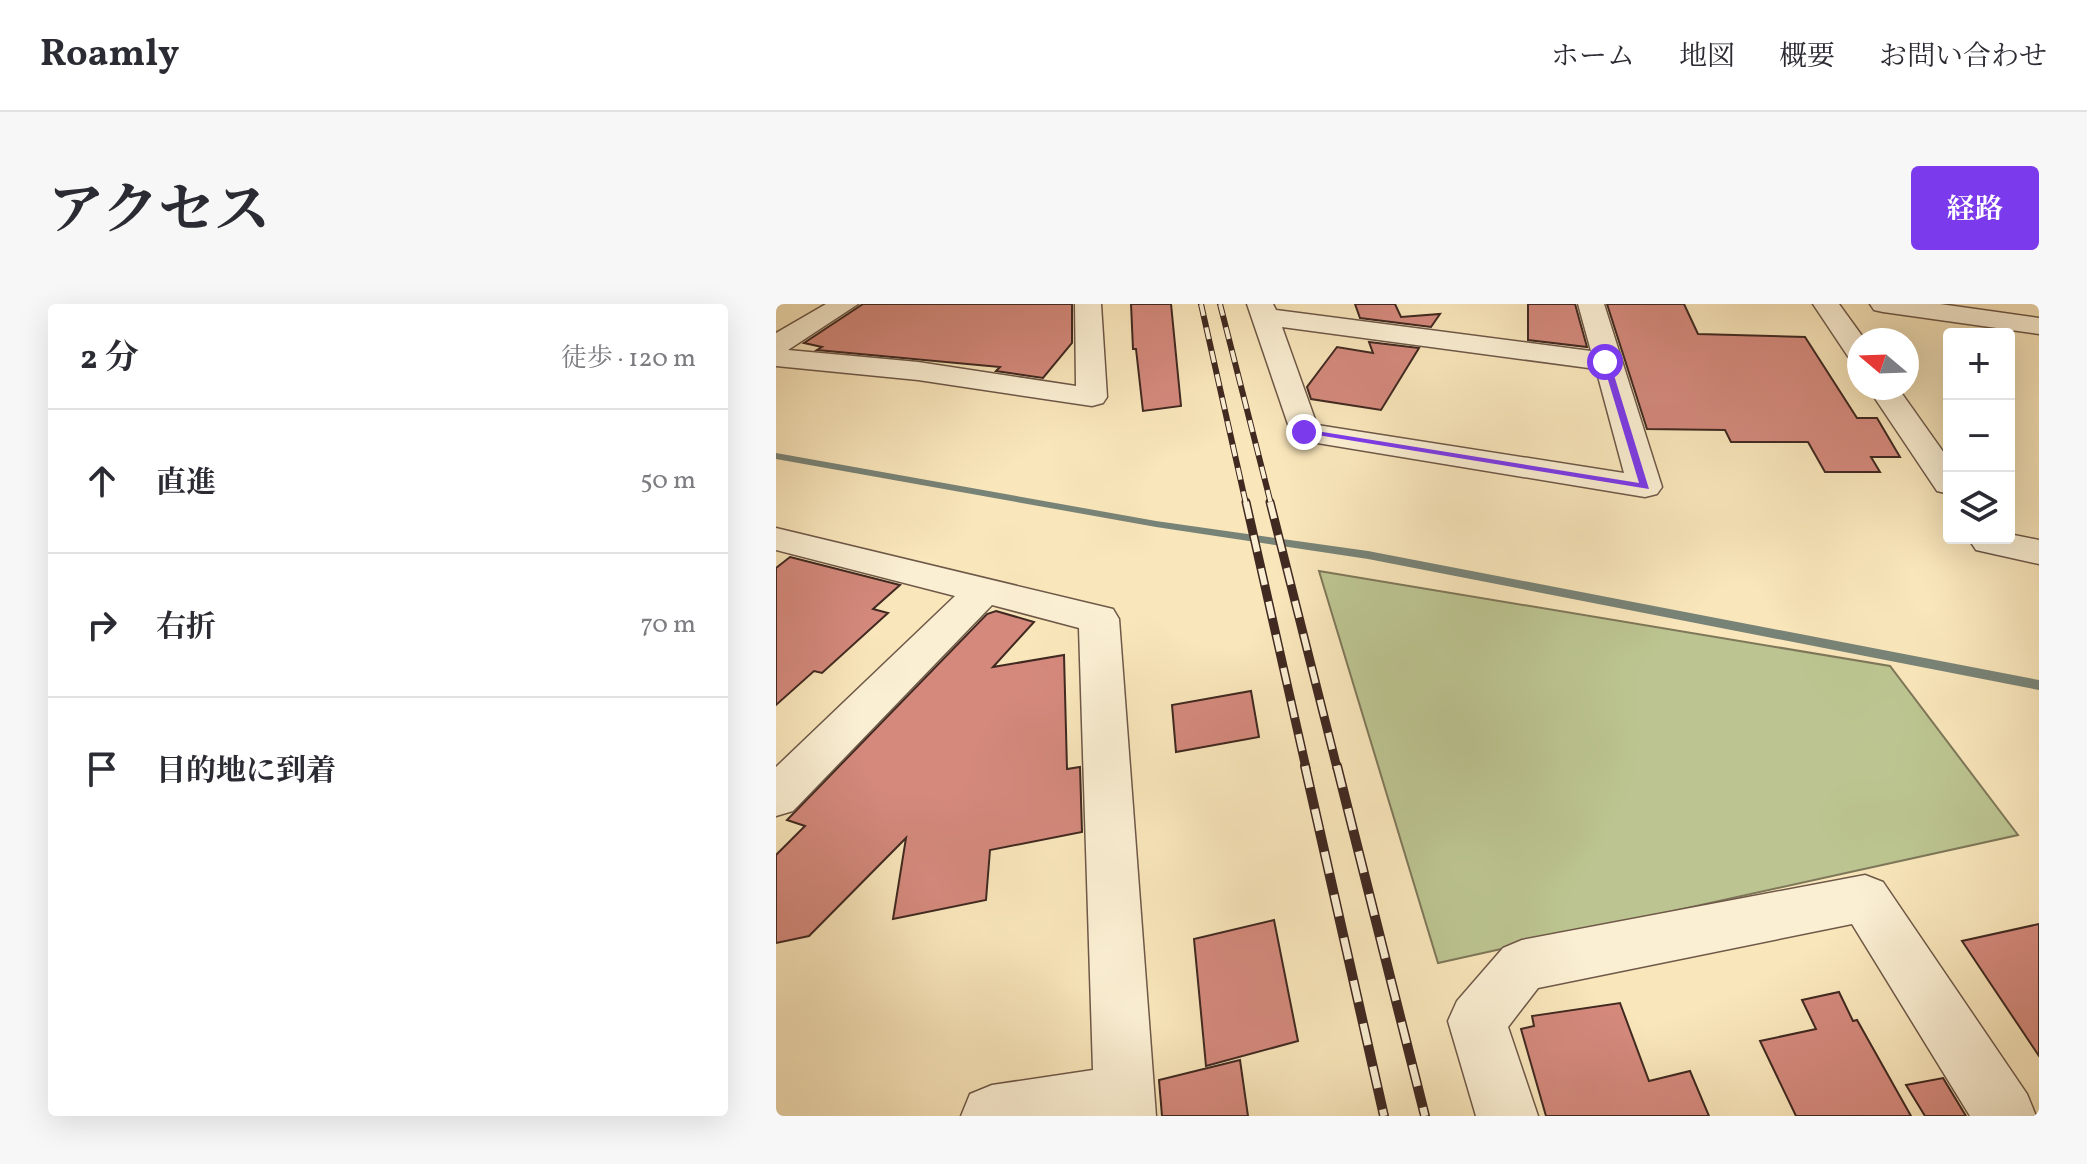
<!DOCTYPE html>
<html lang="ja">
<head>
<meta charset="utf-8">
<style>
	:root { --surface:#fff; --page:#f7f7f7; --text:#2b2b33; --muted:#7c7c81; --line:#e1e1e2; --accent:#7c3aed }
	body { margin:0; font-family:Vollkorn,"Noto Serif JP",serif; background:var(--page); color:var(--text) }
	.controls { position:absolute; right:24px; top:24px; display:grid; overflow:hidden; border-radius:8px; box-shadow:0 8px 32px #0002 }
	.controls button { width:72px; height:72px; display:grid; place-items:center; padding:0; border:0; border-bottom:2px solid var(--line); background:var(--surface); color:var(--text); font:40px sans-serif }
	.compass { position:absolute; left:1071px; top:24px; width:72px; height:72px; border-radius:50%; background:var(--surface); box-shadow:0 8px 32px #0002; rotate:289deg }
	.stop { position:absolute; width:24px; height:24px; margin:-18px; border:6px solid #7c3aed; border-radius:50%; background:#fff }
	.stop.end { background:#7c3aed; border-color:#fff; box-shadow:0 2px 8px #0008 }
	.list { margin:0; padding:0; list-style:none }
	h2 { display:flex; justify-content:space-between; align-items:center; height:104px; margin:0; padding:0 32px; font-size:34px }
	h2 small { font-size:26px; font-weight:400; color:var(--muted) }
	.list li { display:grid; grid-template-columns:52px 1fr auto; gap:24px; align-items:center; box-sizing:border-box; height:144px; padding:0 32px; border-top:2px solid var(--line) }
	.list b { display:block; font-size:30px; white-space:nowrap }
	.list em { font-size:26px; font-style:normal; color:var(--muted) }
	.icon { flex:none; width:44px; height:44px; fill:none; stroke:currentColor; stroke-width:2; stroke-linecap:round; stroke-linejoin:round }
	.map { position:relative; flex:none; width:1263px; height:812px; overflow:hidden; border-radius:8px }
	header { display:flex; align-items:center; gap:48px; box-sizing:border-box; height:112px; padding:0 40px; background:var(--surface); border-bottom:2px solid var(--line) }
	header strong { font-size:38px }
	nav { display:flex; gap:44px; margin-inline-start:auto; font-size:28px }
	.intro { display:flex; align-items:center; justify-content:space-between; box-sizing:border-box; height:192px; padding:0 48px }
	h1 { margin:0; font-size:56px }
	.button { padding:20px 36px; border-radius:8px; background:var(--accent); color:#fff; font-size:28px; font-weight:700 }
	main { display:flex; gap:48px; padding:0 48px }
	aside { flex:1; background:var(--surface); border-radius:8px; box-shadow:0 8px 32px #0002 }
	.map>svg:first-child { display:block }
	.green { fill:#bcc591; stroke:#7e7759; stroke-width:2 }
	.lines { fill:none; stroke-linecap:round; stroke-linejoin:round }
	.stream { fill:#788377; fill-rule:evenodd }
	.building { fill:#d4897c; stroke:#402921; stroke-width:2 }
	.minor-casing { stroke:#6e5848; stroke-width:3 }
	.minor { fill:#fbefd3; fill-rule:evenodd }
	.rail-far2-casing { stroke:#402921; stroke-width:6 }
	.rail-far1-casing { stroke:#402921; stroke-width:9 }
	.rail-casing { stroke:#402921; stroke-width:10 }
	.rail-far2 { stroke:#fbefd3; stroke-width:4; stroke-dasharray:12; stroke-linecap:butt }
	.rail-far1 { stroke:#fbefd3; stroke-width:6; stroke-dasharray:17; stroke-linecap:butt }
	.rail { stroke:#fbefd3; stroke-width:7; stroke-dasharray:22; stroke-linecap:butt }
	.route { fill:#7c3aed }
</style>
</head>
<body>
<header>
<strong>Roamly</strong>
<nav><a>ホーム</a><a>地図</a><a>概要</a><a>お問い合わせ</a></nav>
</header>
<div class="intro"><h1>アクセス</h1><a class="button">経路</a></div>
<main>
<aside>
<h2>2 分<small>徒歩 · 120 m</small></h2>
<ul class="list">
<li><svg class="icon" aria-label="ahead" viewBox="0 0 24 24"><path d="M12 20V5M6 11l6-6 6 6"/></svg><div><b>直進</b></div><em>50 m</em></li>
<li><svg class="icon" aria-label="right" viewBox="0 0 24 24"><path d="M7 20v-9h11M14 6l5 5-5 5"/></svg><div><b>右折</b></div><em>70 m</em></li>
<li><svg class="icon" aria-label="arrive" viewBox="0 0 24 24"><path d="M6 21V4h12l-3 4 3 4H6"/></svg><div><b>目的地に到着</b></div></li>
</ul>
</aside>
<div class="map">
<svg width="1263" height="812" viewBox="0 0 1263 812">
	<rect width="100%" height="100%" fill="#f9e6bb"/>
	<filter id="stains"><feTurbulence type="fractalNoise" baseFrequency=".0025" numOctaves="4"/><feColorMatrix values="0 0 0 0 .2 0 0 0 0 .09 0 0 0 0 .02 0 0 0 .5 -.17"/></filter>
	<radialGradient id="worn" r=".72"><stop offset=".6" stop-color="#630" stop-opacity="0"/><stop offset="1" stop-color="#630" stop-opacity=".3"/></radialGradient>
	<path class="green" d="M543,267L1114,362L1242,531L662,659Z"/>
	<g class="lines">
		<path class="stream" d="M0,149L380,217L592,247L1263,376V386L592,255L380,223L0,155Z"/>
	</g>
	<g class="building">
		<path d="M87,0H296V39L267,74L220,67L224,63L41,46L46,43L28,39Z"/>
		<path d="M355,0H395L405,102L367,107L360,45H357Z"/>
		<path d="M579,0H619L625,13L664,10L655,23L584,14Z"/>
		<path d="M752,0H799L811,43L752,36Z"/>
		<path d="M831,0H908L922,30L1029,33L1081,114H1101L1124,153H1095L1104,168H1049L1032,138H955L949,126L871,125Z"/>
		<path d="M593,38L643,44L605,106L535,95L531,83L561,43L597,49Z"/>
		<path d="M14,253L124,281L97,305L112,309L46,369L38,367L0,401V264Z"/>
		<path d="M220,307L258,318L217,363L288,351L291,465L304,463L306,528L214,546L210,596L117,615L130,534L33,632L0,639V551L29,522L11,516L211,310Z"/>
		<path d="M475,387L483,433L400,448L396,401Z"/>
		<path d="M498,616L522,737L430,762L418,635Z"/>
		<path d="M1263,620V752L1186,637Z"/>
		<path d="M1063,688L1077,717L1081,716L1135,812H1020L984,737L1040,725L1026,696Z"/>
		<path d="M844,699L873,777L914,767L933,812H770L745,725L758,722L756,712Z"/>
		<path d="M464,756L472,812H386L383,776Z"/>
		<path d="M1167,774L1190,812H1149L1130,781Z"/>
	</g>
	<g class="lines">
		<defs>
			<g id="minor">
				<path d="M50,0H82L12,46L142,58L300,82L299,0H325L331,93L327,99L316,102L142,76L0,62V29Z"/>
				<path d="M471,0H497L500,6L815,47L802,0H828L886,183L881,190L869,193L517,135ZM506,23L820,65L848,169L541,121Z"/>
				<path d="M1037,0H1063L1089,36H1083V57L1073,54Z"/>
				<path d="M1094,0H1164L1263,14V30L1107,8L1098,6Z"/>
				<path d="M1092,84H1122L1173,156V190L1161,187Z"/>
				<path d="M0,224L337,305L343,315L380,812H185L194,790L216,781L317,766L303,324L216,301L17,507L0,512V463L179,292L0,246Z"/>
				<path d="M1233,230L1263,236V260L1200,246L1192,234H1233Z"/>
				<path d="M1089,571L1107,578L1251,790L1260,812H1194L1076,620L762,684L732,723L762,812H700L672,717L681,697L727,644L746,636Z"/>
			</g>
		</defs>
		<use href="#minor" class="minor-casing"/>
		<use href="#minor" class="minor"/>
		<defs>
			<g id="rail-far2">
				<path d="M425,0L470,200"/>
				<path d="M444,0L495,200"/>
			</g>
			<g id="rail-far1">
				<path d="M470,198L530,464"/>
				<path d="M494,198L561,464"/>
			</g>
			<g id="rail">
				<path d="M529,462L608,812"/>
				<path d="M561,462L649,812"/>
			</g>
		</defs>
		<use href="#rail-far2" class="rail-far2-casing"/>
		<use href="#rail-far1" class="rail-far1-casing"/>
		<use href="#rail" class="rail-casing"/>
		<use href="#rail-far2" class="rail-far2"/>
		<use href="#rail-far1" class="rail-far1"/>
		<use href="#rail" class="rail"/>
	</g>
	<path class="route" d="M826,56L834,58L873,185L523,128L528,125L863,179Z"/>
	<rect width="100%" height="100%" filter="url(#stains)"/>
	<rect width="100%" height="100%" fill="url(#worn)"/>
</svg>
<div class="controls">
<button>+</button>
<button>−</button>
<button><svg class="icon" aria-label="layers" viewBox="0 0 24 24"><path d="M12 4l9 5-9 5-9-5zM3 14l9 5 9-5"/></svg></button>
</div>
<svg class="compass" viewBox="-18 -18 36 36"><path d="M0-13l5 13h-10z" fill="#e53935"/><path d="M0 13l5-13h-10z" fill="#7c7c81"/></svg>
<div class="stop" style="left:829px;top:58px"></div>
<div class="stop end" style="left:528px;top:128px"></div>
</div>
</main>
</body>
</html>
